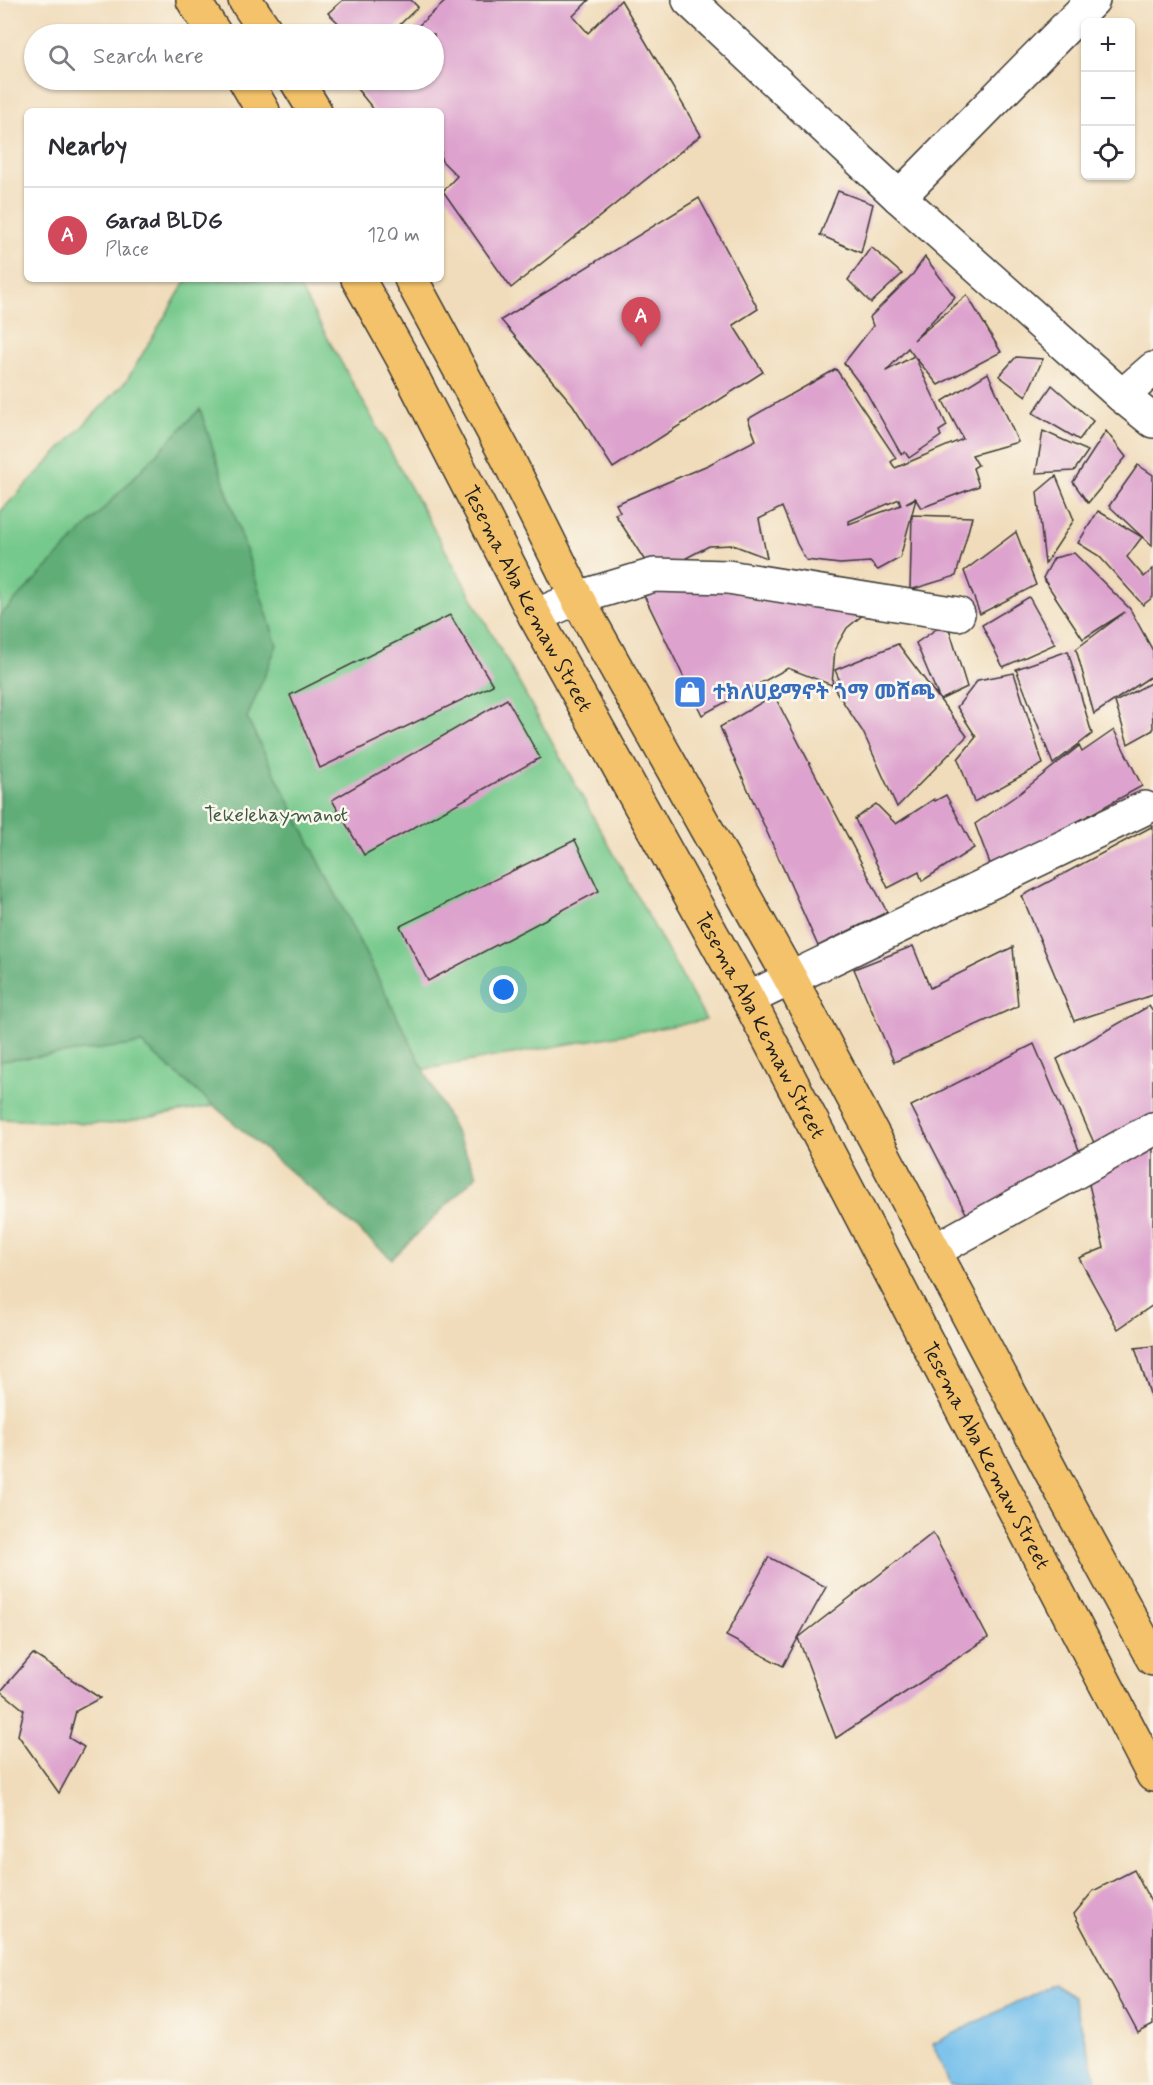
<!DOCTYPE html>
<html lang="en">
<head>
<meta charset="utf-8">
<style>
	:root { --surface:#fff; --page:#f2f2f3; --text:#2b2b33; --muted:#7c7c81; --line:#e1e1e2; --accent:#d1495b }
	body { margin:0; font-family:Mynerve,"Noto Sans Ethiopic",sans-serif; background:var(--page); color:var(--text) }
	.controls { position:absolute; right:18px; top:18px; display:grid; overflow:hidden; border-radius:9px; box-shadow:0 2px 4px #0004 }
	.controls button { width:54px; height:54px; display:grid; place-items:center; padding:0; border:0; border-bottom:2px solid var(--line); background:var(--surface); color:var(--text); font:30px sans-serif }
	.you { position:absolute; left:504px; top:990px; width:21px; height:21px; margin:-15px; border:4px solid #fff; border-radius:50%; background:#1a73e8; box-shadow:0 0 0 9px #1a73e833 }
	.badge { display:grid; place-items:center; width:39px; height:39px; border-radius:50%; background:var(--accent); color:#fff; font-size:20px; font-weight:700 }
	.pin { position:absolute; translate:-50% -50px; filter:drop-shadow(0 2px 3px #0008) }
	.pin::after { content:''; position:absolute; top:32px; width:21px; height:18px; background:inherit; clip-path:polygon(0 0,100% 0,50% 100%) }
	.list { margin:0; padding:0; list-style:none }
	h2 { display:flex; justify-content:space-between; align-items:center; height:78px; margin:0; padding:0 24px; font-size:26px }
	h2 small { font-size:20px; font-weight:400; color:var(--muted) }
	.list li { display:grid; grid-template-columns:39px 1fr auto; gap:18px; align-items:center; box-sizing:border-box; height:96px; padding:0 24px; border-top:2px solid var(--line) }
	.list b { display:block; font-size:22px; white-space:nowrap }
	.list p { margin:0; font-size:20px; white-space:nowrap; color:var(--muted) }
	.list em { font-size:20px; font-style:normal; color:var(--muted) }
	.icon { flex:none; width:33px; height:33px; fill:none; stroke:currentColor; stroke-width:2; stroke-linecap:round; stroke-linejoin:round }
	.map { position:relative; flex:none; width:1153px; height:2085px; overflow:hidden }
	.search { position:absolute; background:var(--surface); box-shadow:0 2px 4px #0004; left:24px; top:24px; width:420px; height:66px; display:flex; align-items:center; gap:15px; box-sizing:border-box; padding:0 21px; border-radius:33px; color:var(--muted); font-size:22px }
	.panel { position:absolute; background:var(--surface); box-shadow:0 2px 4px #0004; left:24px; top:108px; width:420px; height:174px; border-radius:9px }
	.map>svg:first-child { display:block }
	.green { fill:#76c98c; stroke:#497254; stroke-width:1.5 }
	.forest { fill:#60ad78; stroke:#3e644a; stroke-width:1.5 }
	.water { fill:#71beeb; stroke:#466d84; stroke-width:1.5 }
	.building { fill:#dda3ce; fill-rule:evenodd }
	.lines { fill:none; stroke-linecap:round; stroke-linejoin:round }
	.minor-casing { stroke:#3c3934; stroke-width:36 }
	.major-casing { stroke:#3c3934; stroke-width:36 }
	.minor { stroke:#fff; stroke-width:33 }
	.major { stroke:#f3c26a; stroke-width:33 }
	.labels { text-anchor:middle; stroke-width:5; stroke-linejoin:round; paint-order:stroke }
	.street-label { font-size:21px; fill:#1c1c1c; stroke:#fbf7ec }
	.shop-label { font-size:21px; font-weight:bold; fill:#366cbe; stroke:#fbf7ec; text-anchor:start }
	.park-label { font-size:21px; fill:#3c5943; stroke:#fbf7ec }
</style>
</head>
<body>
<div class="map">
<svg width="1153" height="2085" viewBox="0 0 1153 2085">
	<rect width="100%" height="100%" fill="#fbf7ec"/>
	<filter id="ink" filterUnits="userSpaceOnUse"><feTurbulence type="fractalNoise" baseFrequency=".0167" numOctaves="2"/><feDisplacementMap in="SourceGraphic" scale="12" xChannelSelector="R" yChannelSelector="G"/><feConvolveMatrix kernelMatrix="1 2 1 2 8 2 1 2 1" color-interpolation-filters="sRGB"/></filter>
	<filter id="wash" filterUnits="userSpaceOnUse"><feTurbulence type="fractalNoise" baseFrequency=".008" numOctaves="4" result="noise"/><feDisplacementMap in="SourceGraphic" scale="24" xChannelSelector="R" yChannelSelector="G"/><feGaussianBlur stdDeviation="1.35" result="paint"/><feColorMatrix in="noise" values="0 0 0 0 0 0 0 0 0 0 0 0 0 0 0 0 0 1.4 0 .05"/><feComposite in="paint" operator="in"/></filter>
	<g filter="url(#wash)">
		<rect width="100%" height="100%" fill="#f0dcba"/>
		<path class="green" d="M187,279H295L706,1020L112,1124L0,1119V512L127,380Z"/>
		<path class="forest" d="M200,409L277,645L247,718L477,1175L392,1259L142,1044L0,1061V616Z"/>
		<path class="water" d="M1052,1984L1073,1997L1098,2085H950L933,2044Z"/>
		<g id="blocks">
			<g class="building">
				<path d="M343,0H411L418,7L390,34H350L328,13Z"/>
				<path d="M447,0H589L573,16L588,33L621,0L701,135L511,288L443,191L457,176L441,160V111H375L353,84L358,80H434V34H409Z"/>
				<path d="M838,191L873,204L861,253L820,235Z"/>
				<path d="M699,198L758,309L733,325L763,372L613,468L573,405L501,320Z"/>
				<path d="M871,247L902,274L871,303L848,280Z"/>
				<path d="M925,257L955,297L914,340L967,295L1001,352L938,385L915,357L947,426L939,431L941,436L909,458L905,452L901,454L866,392L844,363L873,326L870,317L913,274ZM908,348L914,356L886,371Z"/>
				<path d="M1016,357L1043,359L1026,396L999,376Z"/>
				<path d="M836,369L896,458L891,462L895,468L963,439L943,401L988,373L1018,442L972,455L978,465L973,468L979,486L921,508L915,498L906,503L916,499L900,558L878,570L870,562L840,564L806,560L797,544L782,507L759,519L767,558L733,545L709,546L654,575L615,514L620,512L616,504L708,465L756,440L748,419ZM899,499L901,505L849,524V521Z"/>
				<path d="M1052,385L1093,421L1079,440L1033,413Z"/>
				<path d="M1043,431L1088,451L1074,471L1036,473Z"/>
				<path d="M1106,431L1126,457L1088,503L1073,482Z"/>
				<path d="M1138,465L1153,475L1152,546L1109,506Z"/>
				<path d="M1056,476L1074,520L1045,564L1037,492Z"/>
				<path d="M1098,511L1142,537L1127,557L1144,577L1153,569V597L1143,605L1099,556L1078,543Z"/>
				<path d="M912,515L972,517L956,576L910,590Z"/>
				<path d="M1016,532L1036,585L980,614L964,571Z"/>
				<path d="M1074,553L1130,609L1153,651V675L1094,714L1076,649L1125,612L1083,639L1043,578L1054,558Z"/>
				<path d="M680,586L876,604L847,628L835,649L832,685L839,679L835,670L898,644L940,700L916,643L947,622L967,687L940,700L967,736L897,807L863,732L832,685L788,668L702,715L642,591Z"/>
				<path d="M1029,597L1055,644L1003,667L982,625Z"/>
				<path d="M450,615L493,685L320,768L290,695Z"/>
				<path d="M1068,651L1092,734L1053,764L1016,669Z"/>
				<path d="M1014,673L1043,764L974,802L958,759L976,737L957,707L978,680Z"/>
				<path d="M1152,682L1153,730L1128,744L1115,702Z"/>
				<path d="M774,695L887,912L818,946L720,727Z"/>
				<path d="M507,699L540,758L364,855L332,800Z"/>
				<path d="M1114,730L1142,786L992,869L975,824L1020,793L1079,746L1082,752Z"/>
				<path d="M946,795L974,848L922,881L919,872L888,888L855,819L876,804L896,824L934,799L935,801Z"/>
				<path d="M1153,826V995L1074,1021L1022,896Z"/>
				<path d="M575,840L599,891L428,981L400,926Z"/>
				<path d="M913,946L930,988L1013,947L1018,1006L894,1062L854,969Z"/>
				<path d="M1149,1006L1153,1012V1119L1098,1152L1057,1059Z"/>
				<path d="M1034,1044L1082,1157L969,1219L911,1106Z"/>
				<path d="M1153,1137V1305L1118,1329L1079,1258L1104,1248L1088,1180Z"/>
				<path d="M1153,1346V1403L1135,1348Z"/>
				<path d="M933,1533L988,1638L836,1738L798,1638L783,1666L726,1636L769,1557L826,1587L798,1638Z"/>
				<path d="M33,1654L100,1698L76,1711L69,1738L84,1747L59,1793L18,1735L24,1710L1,1691Z"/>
				<path d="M1134,1870L1153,1906V2025L1138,2033L1074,1914L1093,1891Z"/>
			</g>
		</g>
	</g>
	<g filter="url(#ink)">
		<use href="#blocks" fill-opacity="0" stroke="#3c3934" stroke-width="1.5"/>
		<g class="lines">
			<defs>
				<g id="minor">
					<path d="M689,0L899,197L1122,396L1153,421"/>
					<path d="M899,197L1093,0"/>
					<path d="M1122,396L1153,369"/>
					<path d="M535,616L577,598L654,575L728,577L958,614"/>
					<path d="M748,999L1145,808"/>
					<path d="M934,1251L1153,1129"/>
				</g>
				<g id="major">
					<path d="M193,0L215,34"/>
					<path d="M245,0L268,34"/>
					<path d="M245,80L263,111"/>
					<path d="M296,80L315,111"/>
					<path id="s1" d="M358,279L402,357L535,616L748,999L1153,1775"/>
					<path d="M411,279L507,457L577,598L790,978L1056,1481L1153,1659"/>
				</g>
			</defs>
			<use href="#minor" class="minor-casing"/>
			<use href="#major" class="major-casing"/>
			<use href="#minor" class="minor"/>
			<use href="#major" class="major"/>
		</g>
	</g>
	<defs>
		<symbol id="shop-square" viewBox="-11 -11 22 22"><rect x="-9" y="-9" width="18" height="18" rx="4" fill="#3f7fe0" stroke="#fbf7ec"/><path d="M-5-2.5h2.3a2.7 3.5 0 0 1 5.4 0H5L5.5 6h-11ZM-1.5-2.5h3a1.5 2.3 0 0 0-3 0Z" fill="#fff"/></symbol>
	</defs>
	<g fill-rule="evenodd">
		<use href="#shop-square" x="671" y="673" width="38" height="38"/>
	</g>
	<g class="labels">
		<g class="street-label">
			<text dy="7" stroke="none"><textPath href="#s1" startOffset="362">Tesema Aba Kemaw Street</textPath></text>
			<text dy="7" stroke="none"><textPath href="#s1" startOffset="848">Tesema Aba Kemaw Street</textPath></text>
			<text dy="7" stroke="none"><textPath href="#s1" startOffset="1334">Tesema Aba Kemaw Street</textPath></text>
		</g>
		<g class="shop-label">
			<text x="713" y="699">ተክለሀይማኖት ጎማ መሸጫ</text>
		</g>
		<g class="park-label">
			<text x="276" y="821">Tekelehaymanot</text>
		</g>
	</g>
</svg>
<div class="controls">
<button>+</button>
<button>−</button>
<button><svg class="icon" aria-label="locate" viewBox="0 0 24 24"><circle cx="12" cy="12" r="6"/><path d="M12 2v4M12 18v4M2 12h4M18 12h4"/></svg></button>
</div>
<div class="you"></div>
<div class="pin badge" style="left:641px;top:347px">A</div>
<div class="search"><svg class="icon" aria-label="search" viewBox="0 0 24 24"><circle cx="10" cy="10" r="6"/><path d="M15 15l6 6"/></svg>Search here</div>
<section class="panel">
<h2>Nearby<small></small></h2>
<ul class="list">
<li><span class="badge">A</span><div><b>Garad BLDG</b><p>Place</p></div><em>120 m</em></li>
</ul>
</section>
</div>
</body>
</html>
